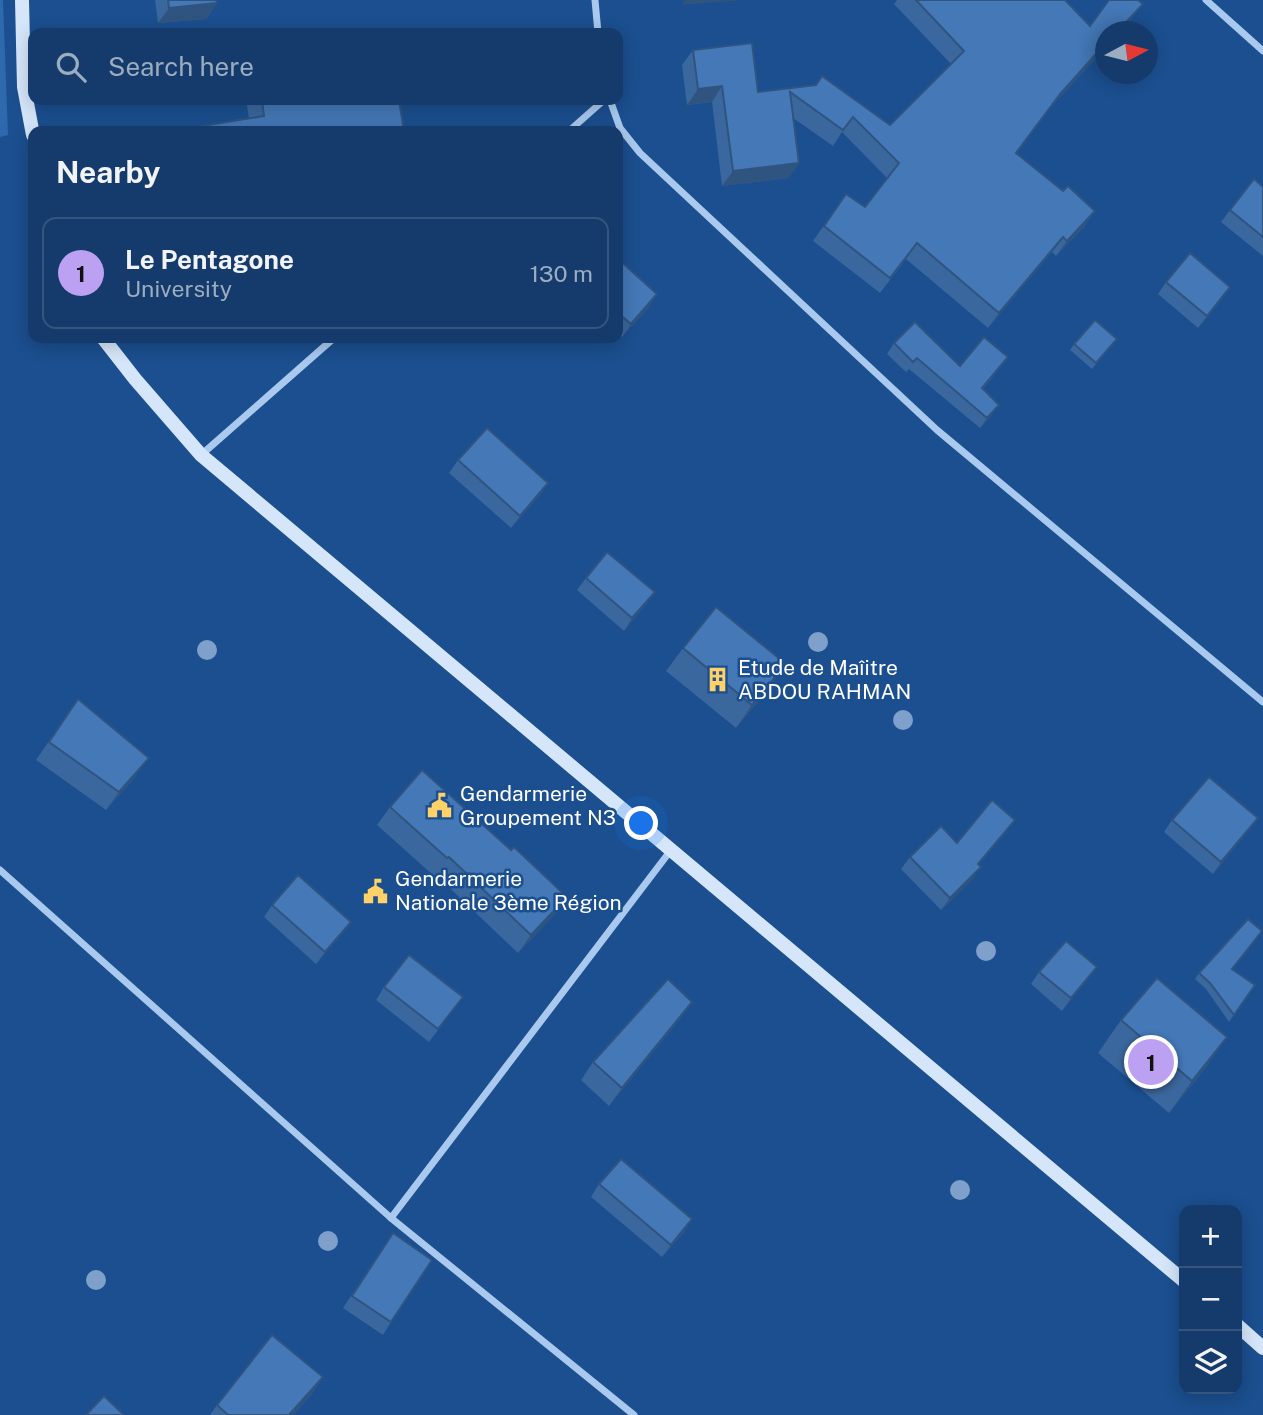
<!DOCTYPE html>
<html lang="en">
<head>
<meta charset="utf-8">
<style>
	:root { --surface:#143b6b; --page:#214673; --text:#f1f3f6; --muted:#9dadc1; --line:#33557e; --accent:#bca0f2 }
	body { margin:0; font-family:"Public Sans",sans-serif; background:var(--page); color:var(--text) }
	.controls { position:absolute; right:21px; bottom:21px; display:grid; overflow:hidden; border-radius:14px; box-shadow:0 4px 18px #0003 }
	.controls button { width:63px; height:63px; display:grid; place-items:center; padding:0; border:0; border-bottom:2px solid var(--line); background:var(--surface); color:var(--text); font:35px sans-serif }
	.compass { position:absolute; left:1095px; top:21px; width:63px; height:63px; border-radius:50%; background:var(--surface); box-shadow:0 4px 18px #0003; rotate:83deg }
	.you { position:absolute; left:642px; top:824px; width:24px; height:24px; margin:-18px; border:5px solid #fff; border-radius:50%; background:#1a73e8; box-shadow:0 0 0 10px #1a73e833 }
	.badge { display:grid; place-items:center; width:46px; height:46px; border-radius:50%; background:var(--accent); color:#111; font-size:23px; font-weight:700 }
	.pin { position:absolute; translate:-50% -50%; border:4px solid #fff; box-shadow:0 2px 7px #0006 }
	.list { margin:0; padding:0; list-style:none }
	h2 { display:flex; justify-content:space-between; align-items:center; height:91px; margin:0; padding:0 28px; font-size:30px }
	h2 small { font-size:23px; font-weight:400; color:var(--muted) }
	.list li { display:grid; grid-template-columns:46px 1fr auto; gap:21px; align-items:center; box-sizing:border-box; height:112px; margin:0 14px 14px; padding:0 14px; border:2px solid var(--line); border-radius:14px }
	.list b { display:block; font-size:26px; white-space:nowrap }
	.list p { margin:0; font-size:23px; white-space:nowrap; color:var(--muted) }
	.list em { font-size:23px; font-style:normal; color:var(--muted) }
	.icon { flex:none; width:38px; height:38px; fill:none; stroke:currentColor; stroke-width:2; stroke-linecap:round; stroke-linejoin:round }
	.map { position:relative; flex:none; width:1263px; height:1415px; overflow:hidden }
	.search { position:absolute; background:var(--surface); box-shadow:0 4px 18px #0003; left:28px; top:28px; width:595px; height:77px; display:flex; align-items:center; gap:18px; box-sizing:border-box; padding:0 24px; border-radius:14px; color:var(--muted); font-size:26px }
	.panel { position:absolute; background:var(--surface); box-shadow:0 4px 18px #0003; left:28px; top:126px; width:595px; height:217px; border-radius:14px }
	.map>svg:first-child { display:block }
	.green { fill:#2e69ad }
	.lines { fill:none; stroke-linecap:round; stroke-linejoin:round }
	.street { stroke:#a9c9ee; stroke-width:7 }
	.secondary { stroke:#d6e6fa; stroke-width:14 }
	.tree { fill:#7ea0ca }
	.wall { fill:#3a679d }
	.shaded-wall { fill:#305480 }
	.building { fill:#4478b7; stroke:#305480; stroke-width:2 }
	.labels { text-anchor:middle; stroke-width:5; stroke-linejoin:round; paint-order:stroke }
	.poi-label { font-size:21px; fill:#fff; stroke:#1b4f8f; text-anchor:start }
</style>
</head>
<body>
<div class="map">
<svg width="1263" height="1415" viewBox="0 0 1263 1415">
	<rect width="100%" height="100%" fill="#1b4f8f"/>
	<path class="green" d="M0,0H3L8,135L0,137Z"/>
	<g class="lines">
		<g class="street">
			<path d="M595,0L598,33"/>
			<path d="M1206,0L1263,51"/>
			<path d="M610,100L620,128L640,153L937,430L1263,702"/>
			<path d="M569,131L604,100"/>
			<path d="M201,455L334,338"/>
			<path d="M0,870L391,1218L634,1415"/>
			<path d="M391,1218L671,850"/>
		</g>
		<g class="secondary">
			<path d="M22,0L24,87L33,135"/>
			<path d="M103,338L135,379L201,455L1184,1281"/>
			<path d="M1237,1325L1263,1348"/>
		</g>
	</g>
	<g class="tree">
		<circle cx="818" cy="642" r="10"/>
		<circle cx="207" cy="650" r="10"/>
		<circle cx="903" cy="720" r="10"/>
		<circle cx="986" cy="951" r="10"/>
		<circle cx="960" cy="1190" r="10"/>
		<circle cx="328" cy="1241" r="10"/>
		<circle cx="96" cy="1280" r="10"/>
	</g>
	<g class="wall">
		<path d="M155,0H216L217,3L206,19L158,23Z"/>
		<path d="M897,0H1065L1090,26L1132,19L1050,108L1017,153L1063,191L1095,211L1084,227L1056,256L1052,252L988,328L906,259L880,293L813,241L846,194L865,207L887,178L842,132L833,146L793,118L799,163L788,178L722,186L712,102L687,105L682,65L693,50L758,92L816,85L890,125L951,64L894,4Z"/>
		<path d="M246,100H399L404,131H171L249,118Z"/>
		<path d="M1263,187V256L1221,222L1230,210Z"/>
		<path d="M618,259L649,307L622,337L618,333Z"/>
		<path d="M1166,282L1222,299L1198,328L1158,294Z"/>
		<path d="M894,343L960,366L1000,368L983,389L992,415L980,428L909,369L906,372L887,354Z"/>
		<path d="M1074,344L1112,345L1092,369L1070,350Z"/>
		<path d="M458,460L548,483L540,495L511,528L449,473Z"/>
		<path d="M586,578L655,592L646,604L624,631L577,590Z"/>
		<path d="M683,648L769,688L736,728L666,671Z"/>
		<path d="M78,699L136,776L106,810L36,760Z"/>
		<path d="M390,807L511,850L567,897L554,915L518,953L436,875L434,876L377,825Z"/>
		<path d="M1258,818L1249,830L1213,874L1164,832L1172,820Z"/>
		<path d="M1006,832L978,865L972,880L941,910L901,869L910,857L957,843Z"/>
		<path d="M272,905L351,922L342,934L316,964L264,917Z"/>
		<path d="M1097,967L1088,979L1062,1011L1031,984L1039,972Z"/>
		<path d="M1199,973L1255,985L1229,1022L1206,989L1195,979Z"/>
		<path d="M384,987L463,997L429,1042L376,1000Z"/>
		<path d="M692,1002L679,1020L609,1106L581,1080L593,1062Z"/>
		<path d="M1121,1020L1227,1037L1204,1070L1169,1113L1098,1053Z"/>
		<path d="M599,1184L692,1219L684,1232L662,1257L591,1197Z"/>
		<path d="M384,1246L391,1322L383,1335L343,1308Z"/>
		<path d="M323,1377L311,1395L293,1415H210L217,1405Z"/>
	</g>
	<g class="shaded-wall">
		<path d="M685,0H744L682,5Z"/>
		<path d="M217,3L206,19L158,23L169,8Z"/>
		<path d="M1143,4L1132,19L1121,32H1117Z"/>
		<path d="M1105,44V48L1050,108L1006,168L1061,93Z"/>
		<path d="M722,86L712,102L687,105L698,89Z"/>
		<path d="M484,100H504L481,105Z"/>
		<path d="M799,163L788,178L722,186L733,171Z"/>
		<path d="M1095,211L1084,227L1056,256L1067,241Z"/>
		<path d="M1063,237L1052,252L988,328L999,313Z"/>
		<path d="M1230,287L1222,299L1198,328L1207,316Z"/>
		<path d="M657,294L649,307L622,337L631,324Z"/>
		<path d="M999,405L992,415L980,428L987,418Z"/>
		<path d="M548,483L540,495L511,528L520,516Z"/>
		<path d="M655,592L646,604L624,631L632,618Z"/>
		<path d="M786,664L769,688L736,728L752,705Z"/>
		<path d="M149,758L136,776L106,810L119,792Z"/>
		<path d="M1258,818L1249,830L1213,874L1221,862Z"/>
		<path d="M1015,820L1006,832L969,876L978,864Z"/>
		<path d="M981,867L972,880L941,910L950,898Z"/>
		<path d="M567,897L554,915L518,953L531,935Z"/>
		<path d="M351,922L342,934L316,964L325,952Z"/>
		<path d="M1097,967L1088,979L1062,1011L1071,998Z"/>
		<path d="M692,1002L679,1020L609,1106L622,1088Z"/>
		<path d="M1227,1037L1204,1070L1169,1113L1192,1081Z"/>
		<path d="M692,1219L684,1232L662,1257L671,1245Z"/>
		<path d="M323,1377L311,1395L293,1415H289Z"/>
	</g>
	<g class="building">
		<path d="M168,0H216L217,3L169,8Z"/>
		<path d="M916,0H1065L1090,26L1109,0H1138L1143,4L1117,32H1105V44L1061,93L1016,153L1063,191L1068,186L1095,211L1067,241L1063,237L999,313L917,243L890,278L824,226L846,194L865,207L899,163L853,117L843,130L790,92L799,163L733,171L722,86L698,89L693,50L752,43L758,92L816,85L822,76L890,125L964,51Z"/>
		<path d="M262,100H399L404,131H172L264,116Z"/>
		<path d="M1254,179L1263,187V237L1230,210Z"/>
		<path d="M1190,253L1230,287L1207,316L1166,282Z"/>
		<path d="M618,259L657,294L631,324L618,313Z"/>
		<path d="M1095,320L1117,339L1096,363L1074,344Z"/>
		<path d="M915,322L960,366L984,337L1008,357L982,388L999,405L987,418L917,358L913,362L894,343Z"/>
		<path d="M487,428L548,483L520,516L458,460Z"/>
		<path d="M607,552L655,592L632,618L586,578Z"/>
		<path d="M716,607L786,664L752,705L683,648Z"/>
		<path d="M78,699L149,758L119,792L49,742Z"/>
		<path d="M422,770L511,850L514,847L567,897L531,935L449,857L447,858L390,807Z"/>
		<path d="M1209,777L1258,818L1221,862L1172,820Z"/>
		<path d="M992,800L1015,820L978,864L981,867L950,898L910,857L941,826L957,843Z"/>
		<path d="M298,875L351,922L325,952L272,905Z"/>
		<path d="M1248,919L1262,931L1232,969L1255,985L1234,1015L1210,983L1199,973Z"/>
		<path d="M1066,941L1097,967L1071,998L1039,972Z"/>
		<path d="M409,955L463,997L438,1029L384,987Z"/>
		<path d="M1157,978L1227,1037L1192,1081L1121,1020Z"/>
		<path d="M668,979L692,1002L622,1088L593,1062Z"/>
		<path d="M621,1159L692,1219L671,1245L599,1184Z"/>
		<path d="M393,1233L432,1260L391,1322L352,1296Z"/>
		<path d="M272,1335L323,1377L289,1415H228L217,1405Z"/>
		<path d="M104,1396L124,1415H86Z"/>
	</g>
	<defs>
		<symbol id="building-bare" viewBox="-9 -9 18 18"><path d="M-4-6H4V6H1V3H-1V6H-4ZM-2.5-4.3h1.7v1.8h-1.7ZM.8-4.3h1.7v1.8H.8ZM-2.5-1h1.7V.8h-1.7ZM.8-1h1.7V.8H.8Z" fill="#ffd166" stroke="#1b4f8f" stroke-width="2.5" paint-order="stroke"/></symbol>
		<symbol id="civic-bare" viewBox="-9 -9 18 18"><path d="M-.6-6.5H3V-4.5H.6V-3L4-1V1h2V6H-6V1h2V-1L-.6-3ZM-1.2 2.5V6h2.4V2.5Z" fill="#ffd166" stroke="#1b4f8f" stroke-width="2.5" paint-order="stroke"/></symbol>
	</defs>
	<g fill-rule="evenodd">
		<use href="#building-bare" x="700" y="662" width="35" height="35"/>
		<use href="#civic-bare" x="422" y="788" width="35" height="35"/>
		<use href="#civic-bare" x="358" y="874" width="35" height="35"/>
	</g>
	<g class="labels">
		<g class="poi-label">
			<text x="738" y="675">Etude de Maîitre<tspan x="738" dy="24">ABDOU RAHMAN</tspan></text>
			<text x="460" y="801">Gendarmerie<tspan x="460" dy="24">Groupement N3</tspan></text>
			<text x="395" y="886">Gendarmerie<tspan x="395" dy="24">Nationale 3ème Région</tspan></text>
		</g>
	</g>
</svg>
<div class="controls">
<button>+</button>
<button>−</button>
<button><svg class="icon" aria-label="layers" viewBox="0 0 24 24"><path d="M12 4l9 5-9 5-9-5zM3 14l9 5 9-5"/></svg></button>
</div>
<svg class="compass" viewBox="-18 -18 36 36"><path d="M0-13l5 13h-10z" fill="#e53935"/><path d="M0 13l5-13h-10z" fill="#9dadc1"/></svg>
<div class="you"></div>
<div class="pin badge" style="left:1151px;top:1062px">1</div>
<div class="search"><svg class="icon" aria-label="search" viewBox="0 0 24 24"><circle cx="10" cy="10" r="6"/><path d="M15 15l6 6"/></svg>Search here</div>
<section class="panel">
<h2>Nearby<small></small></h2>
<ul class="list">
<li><span class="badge">1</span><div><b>Le Pentagone</b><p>University</p></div><em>130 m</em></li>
</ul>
</section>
</div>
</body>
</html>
